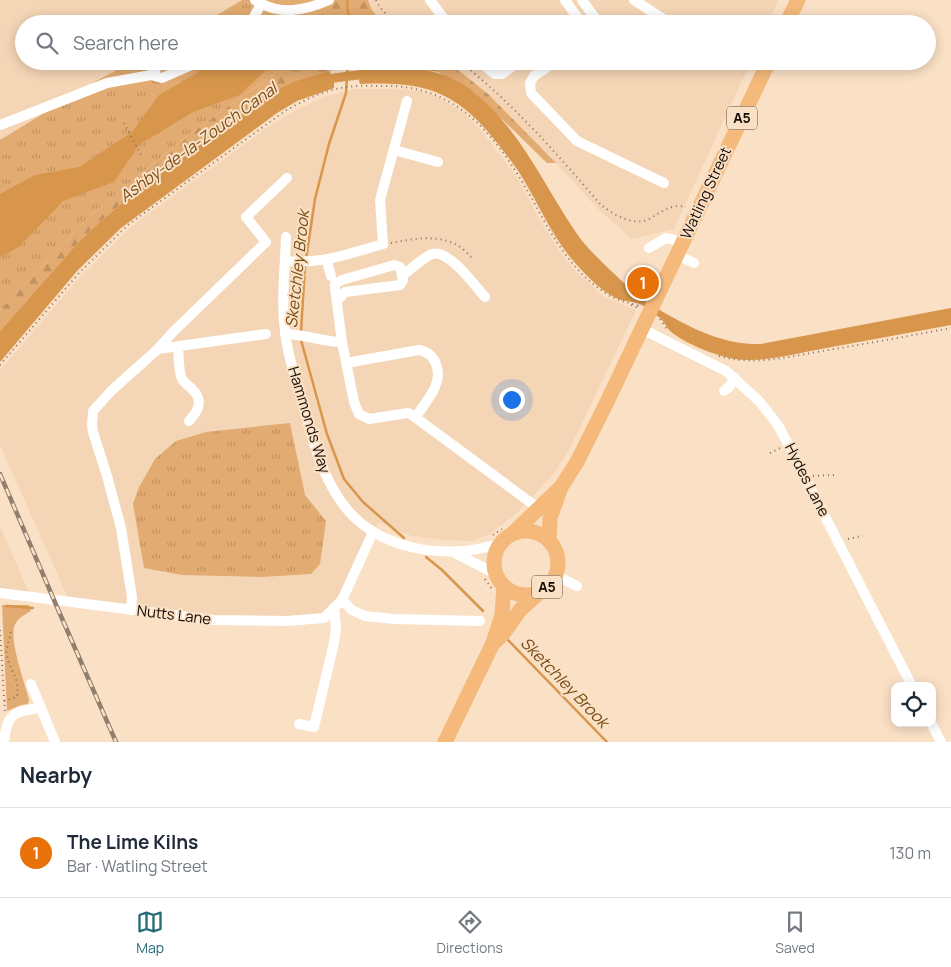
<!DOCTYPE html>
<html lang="en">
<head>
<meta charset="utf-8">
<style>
	:root { --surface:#fff; --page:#f2f2f3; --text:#1f2937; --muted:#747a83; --line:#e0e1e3; --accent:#236b77 }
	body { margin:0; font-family:Manrope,sans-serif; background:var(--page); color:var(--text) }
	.controls { position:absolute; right:15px; bottom:15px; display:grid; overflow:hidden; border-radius:10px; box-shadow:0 2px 12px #0003 }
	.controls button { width:45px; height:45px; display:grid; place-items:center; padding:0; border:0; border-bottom:1px solid var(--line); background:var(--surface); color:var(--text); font:25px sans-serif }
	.you { position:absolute; left:511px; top:399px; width:18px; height:18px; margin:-12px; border:4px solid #fff; border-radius:50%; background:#1a73e8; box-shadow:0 0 0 8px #1a73e833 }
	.badge { display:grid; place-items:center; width:32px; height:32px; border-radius:50%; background:var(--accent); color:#fff; font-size:16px; font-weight:700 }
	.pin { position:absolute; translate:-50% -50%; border:2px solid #fff; box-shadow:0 1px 5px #0006 }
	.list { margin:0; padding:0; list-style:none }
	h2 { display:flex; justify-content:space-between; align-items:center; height:65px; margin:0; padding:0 20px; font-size:21px }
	h2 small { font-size:16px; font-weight:400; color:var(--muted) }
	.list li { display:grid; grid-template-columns:32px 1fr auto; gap:15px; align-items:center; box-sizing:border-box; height:90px; padding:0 20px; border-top:1px solid var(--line) }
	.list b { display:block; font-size:19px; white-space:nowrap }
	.list p { margin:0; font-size:16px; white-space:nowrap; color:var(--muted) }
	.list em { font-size:16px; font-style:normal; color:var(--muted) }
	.icon { flex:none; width:28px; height:28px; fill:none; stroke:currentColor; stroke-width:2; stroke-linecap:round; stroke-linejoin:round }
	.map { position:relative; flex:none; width:951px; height:742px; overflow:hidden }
	.search { position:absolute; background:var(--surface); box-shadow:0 2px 12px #0003; left:15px; right:15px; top:15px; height:55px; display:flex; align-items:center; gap:12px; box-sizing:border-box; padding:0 18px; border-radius:28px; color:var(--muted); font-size:19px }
	.sheet { height:155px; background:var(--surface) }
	nav { display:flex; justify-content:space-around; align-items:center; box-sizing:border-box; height:70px; border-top:1px solid var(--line); background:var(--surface); font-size:14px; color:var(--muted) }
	nav a { display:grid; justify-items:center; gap:2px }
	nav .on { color:var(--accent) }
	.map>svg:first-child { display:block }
	.built { fill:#f4d5b5 }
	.grass { fill:url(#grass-tufts) }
	.forest { fill:url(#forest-firs) }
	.green { fill:#e2ab71 }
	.water { fill:#d8964c }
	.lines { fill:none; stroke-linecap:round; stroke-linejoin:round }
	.stream { stroke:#d8964c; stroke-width:2.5 }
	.canal { stroke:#d8964c; stroke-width:9 }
	.path { stroke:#847363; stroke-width:2; stroke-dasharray:1 4; stroke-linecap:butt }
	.minor { stroke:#fff; stroke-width:10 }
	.highway { stroke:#f4b97b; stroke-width:15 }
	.rail-casing { stroke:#917f6d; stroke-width:4.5 }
	.rail { stroke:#fae0c5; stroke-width:2.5; stroke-dasharray:8; stroke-linecap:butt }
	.labels { text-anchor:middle; stroke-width:4; stroke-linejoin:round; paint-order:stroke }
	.shield { fill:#fae0c5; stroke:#584a3d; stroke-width:1 }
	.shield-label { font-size:14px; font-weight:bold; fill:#120a03 }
	.street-label { font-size:15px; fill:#120a03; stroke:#fae0c5 }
	.water-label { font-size:16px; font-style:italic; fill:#784c15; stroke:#fae0c5 }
</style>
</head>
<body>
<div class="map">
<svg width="951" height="742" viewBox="0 0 951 742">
	<defs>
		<pattern id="grass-tufts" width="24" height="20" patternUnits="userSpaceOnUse" patternTransform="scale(1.25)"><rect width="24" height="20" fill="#e2ab71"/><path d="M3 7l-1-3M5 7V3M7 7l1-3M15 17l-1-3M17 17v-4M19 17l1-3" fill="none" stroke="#c19260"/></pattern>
		<pattern id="forest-firs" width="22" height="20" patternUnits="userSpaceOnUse" patternTransform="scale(1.25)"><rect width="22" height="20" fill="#e2ab71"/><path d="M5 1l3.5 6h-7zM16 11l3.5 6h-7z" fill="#c19260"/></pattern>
	</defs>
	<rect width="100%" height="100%" fill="#fae0c5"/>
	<g class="built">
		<path d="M0,0H242L202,24H24V61H134L98,80L0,140Z"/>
		<path d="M368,0H778L768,24H384L372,10Z"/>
		<path d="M447,61H751L674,229L632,239L599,210L556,163L488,94Z"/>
		<path d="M353,89H390L414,90L434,95L463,112L484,134L516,176L542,224L560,252L576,272L604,297L636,310L569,450L552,476L516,514L489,534L473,541L443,540L412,536L378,522L342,600L324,618L213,620L70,602L0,445V370L81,276L132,226L268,127L295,111L324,97Z"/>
		<path d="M0,526L31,597L0,593Z"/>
	</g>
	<g class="grass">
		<path d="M242,0H329L290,20H310L318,24H202Z"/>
		<path d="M134,61H303L278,71L187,136L94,212L0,310V140L98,80Z"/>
		<path d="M290,423L305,495L326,521L320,564L311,574L261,577L182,575L144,568L133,504L139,487L155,459L176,441L206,432Z"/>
	</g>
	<g class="forest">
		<path d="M329,0H368L372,10L384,24H318L310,20H290L258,13L267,8L281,11Z"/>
		<path d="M303,61H447L488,94L556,163H547L477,95L438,72L407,66L375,64L348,66L312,76L278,90L228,123L116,208L93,228L75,246L0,331V310L94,212L187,136L278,71Z"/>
	</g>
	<path class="green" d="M2,605H29L31,611C24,615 17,618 14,627C10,643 25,683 29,700L28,704L21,705L7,711Z"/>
	<g class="water">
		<path d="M218,61H275L240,95L193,112L139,145L114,182L63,201L19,247L0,257V194L35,175L79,167L132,132L159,95Z"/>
		<path d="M375,64C406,66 436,68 463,84C471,89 477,95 484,101C525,139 546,189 577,234C586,247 597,257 608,268C631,290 646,303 674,318C701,333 729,345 761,344L951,308V325C908,333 864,341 821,349C794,354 762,363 735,359C716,356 683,343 669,330C665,325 663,319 657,316C652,312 647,308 642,305C634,301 624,302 616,298C600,290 588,277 576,264C553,239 540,206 522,177C515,165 506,155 498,144C457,91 425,81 360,84L357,74L360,65Z"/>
		<path d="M329,71L334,78V88L297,101L277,113L121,228L78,270L0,362V331L75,246L93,228L116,208L228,123L278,90L293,82Z"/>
	</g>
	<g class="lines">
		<g class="stream">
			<path d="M347,0L349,24"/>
			<path d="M341,24L349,21"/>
			<path d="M306,259L315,199L329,144L346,93L348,61"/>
			<path d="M301,332L305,265"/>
			<path d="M301,340L327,434L344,479L363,502L404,538"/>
			<path d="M426,557L442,570L483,611"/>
			<path d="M6,606L33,608"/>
			<path d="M506,638L607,742"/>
		</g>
		<path class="canal" d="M323,81L334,78L366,74"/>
		<g class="path">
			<path d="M376,0C381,11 390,18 400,24"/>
			<path d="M459,61C512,102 557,154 601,205C613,214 633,227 649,219C662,212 671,203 686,207"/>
			<path d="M124,123L142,157"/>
			<path d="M391,243C412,239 437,234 457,245C463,248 468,254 472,258"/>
			<path d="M631,305L640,309"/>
			<path d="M660,319L668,331"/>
			<path d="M719,356C753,366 788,357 822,351C865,344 908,336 951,328"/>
			<path d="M0,365L79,273L129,224L285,111C304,100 326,89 348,87C360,85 371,86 382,86C458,84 497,137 531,197C550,232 570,270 604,292C615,300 626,302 639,306"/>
			<path d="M770,453L780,448"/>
			<path d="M813,476L836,475"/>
			<path d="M493,535L502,529"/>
			<path d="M848,539L863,536"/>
			<path d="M485,579L492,589"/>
			<path d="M0,630L5,712"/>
			<path d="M4,701L17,697C20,676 10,672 7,656C5,647 11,638 11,629"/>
		</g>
		<g class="minor">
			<path d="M255,0C279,16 304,11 329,0"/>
			<path d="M430,0L444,19"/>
			<path d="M565,0L577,17L576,22L574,24"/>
			<path d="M582,0L595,18V24"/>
			<path d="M634,0L671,24"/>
			<path d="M250,24L261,4"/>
			<path d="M478,61L495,74H502L520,61"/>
			<path d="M556,61L534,76L530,83L531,93L577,141L664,183"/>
			<path d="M151,75L158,66L170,61"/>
			<path d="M0,125L107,83L151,75L162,78L201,61"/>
			<path d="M394,150L438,162"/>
			<path d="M286,237C285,268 281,300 285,331C287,355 296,379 302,401C311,434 319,468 338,497C371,550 445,562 501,543"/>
			<path d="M649,248L666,238L683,242"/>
			<path d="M677,255L694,263"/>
			<path d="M286,261C323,264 348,254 383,244L380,200L407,101"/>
			<path d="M327,261L331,276"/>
			<path d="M403,275C410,270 424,257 432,254C449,249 475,286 485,297"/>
			<path d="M337,301L345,292L400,285L403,280L400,267L394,265L342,280L335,284V288L342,342L354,402L359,414L369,419L408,413L412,415L538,508"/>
			<path d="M642,329L726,371L759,401L778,425L912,686"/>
			<path d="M285,334C304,334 323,342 342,342"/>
			<path d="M178,347C179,356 178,370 182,379C184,383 190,386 193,390C204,401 198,411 189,421"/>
			<path d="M158,349L172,333L266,242L246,217L287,178"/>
			<path d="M346,363L419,350C436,353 442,372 435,387C431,397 422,407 416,417"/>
			<path d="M724,391L729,387L735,378"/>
			<path d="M455,553L496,574"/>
			<path d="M555,575L577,586"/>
			<path d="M0,593L213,620L287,621L324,618L342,600L373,532"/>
			<path d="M342,600L352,610L365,616L394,619L480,621"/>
			<path d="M131,610L132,597L121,528L107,476L93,432L92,425L93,411L111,391L158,349L266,334"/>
			<path d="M31,684L55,742"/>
			<path d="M931,723L941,742"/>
			<path d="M299,724L314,727L334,643L336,627L334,608"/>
			<path d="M4,742C7,713 14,711 41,708"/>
		</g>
		<g class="highway">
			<path d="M786,24L798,0"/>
			<circle cx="526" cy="563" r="32"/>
			<path d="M512,534L560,488"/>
			<path d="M549,540L550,518L561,487L577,462L606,404L769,61"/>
			<path d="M496,641L503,634L520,610L540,592"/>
			<path d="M445,742L493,643L502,615L504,586"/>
		</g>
		<defs>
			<path id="rail" d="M0,474L57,607L116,742"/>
		</defs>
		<use href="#rail" class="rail-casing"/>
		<use href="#rail" class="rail"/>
	</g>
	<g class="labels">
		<g class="shield">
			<rect x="727" y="106.5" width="30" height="23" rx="4"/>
			<rect x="532" y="575.5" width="30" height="23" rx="4"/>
		</g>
		<g class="shield-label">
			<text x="742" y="123">A5</text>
			<text x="547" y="592">A5</text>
		</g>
		<g class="street-label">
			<text transform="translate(706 193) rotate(-65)" y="5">Watling Street</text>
			<text transform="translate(309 420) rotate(73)" y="5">Hammonds Way</text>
			<text transform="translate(807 480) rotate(63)" y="5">Hydes Lane</text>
			<text transform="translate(174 615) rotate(7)" y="5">Nutts Lane</text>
		</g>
		<g class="water-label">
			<text transform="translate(198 142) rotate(-36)" y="6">Ashby-de-la-Zouch Canal</text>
			<text transform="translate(297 269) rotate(-84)" y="6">Sketchley Brook</text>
			<text transform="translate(565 682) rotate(46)" y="6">Sketchley Brook</text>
		</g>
	</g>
</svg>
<div class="controls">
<button><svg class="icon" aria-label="locate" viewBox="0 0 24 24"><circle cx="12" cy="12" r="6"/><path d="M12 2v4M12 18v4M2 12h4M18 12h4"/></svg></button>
</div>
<div class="you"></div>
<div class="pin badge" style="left:643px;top:283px;background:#e8710a">1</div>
<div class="search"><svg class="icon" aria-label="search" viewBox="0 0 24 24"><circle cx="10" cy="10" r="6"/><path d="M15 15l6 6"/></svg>Search here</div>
</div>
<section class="sheet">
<h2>Nearby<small></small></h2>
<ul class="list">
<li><span class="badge" style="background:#e8710a">1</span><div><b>The Lime Kilns</b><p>Bar · Watling Street</p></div><em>130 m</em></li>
</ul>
</section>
<nav>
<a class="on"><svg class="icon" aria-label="map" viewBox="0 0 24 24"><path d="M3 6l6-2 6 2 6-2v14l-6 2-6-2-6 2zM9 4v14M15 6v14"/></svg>Map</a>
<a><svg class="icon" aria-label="directions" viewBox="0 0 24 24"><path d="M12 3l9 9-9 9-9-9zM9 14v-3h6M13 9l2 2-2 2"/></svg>Directions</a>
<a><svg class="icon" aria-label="saved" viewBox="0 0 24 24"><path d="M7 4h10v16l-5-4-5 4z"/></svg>Saved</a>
</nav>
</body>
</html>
